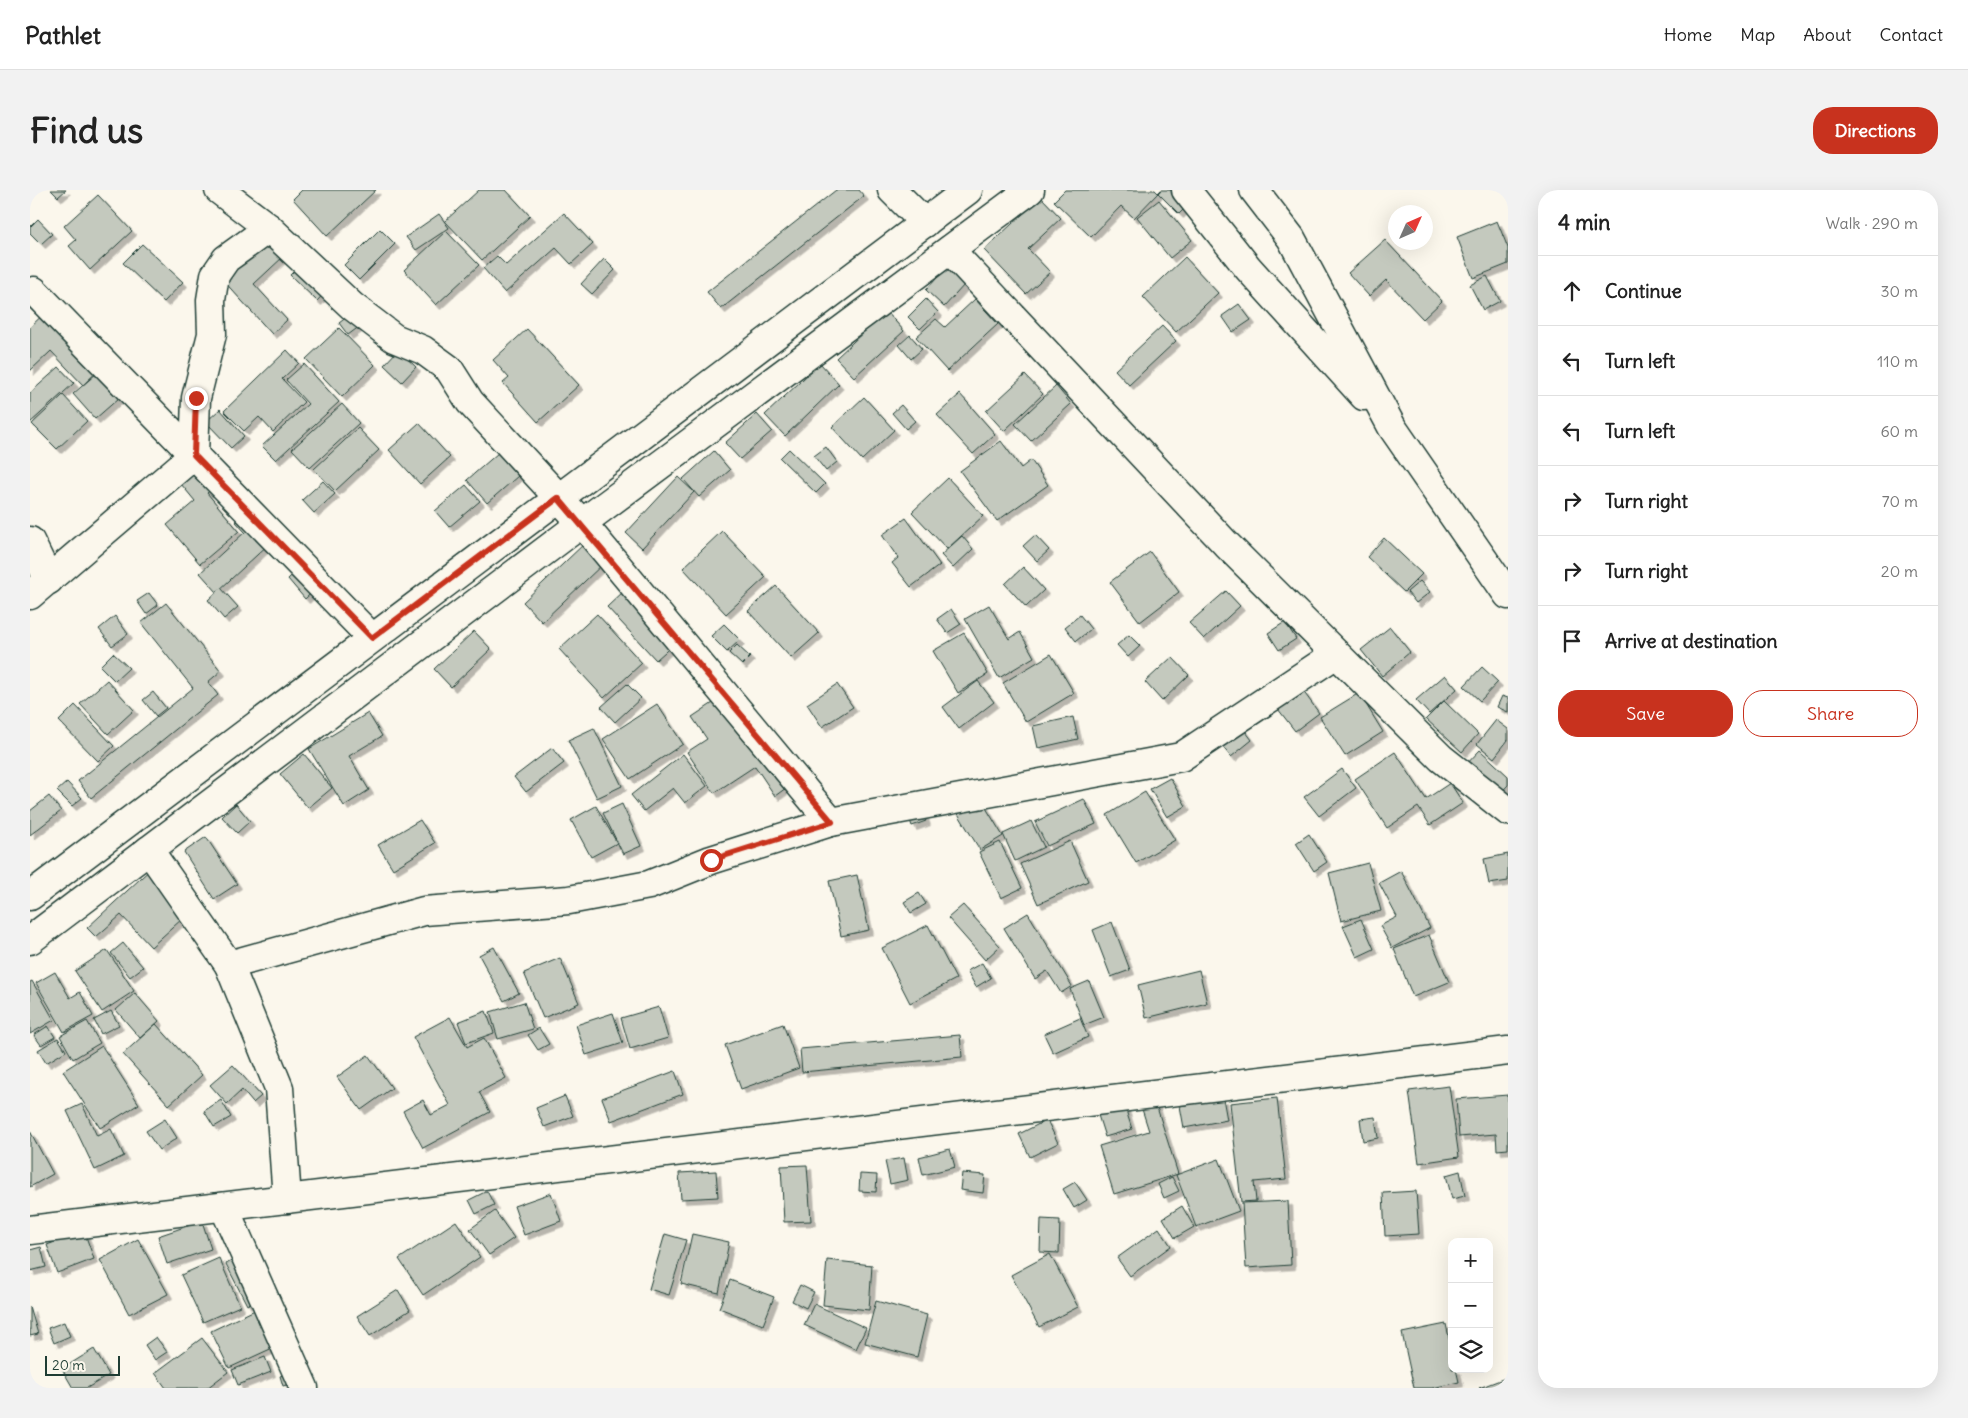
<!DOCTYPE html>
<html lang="en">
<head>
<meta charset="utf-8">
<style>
	:root { --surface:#fff; --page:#f2f2f2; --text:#222; --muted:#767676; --line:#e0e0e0; --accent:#c8321e }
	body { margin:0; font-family:Delius,sans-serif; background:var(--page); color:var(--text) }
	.controls { position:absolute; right:15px; bottom:15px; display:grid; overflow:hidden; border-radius:10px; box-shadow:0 5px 20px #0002 }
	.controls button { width:45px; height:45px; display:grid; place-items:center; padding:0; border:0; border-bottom:1px solid var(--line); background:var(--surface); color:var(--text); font:25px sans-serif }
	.compass { position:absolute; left:1358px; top:15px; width:45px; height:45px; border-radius:50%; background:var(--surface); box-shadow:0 5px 20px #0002; rotate:45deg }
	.scale { position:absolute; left:15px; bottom:12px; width:75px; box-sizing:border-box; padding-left:5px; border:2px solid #1f3d34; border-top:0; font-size:14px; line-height:18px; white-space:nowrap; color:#1f3d34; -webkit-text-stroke:4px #fbf7ec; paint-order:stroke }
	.stop { position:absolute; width:15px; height:15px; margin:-11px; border:4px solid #c8321e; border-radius:50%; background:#fff }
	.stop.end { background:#c8321e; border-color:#fff; box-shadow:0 1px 5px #0008 }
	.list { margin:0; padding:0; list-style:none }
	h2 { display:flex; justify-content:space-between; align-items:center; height:65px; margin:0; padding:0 20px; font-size:21px }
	h2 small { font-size:16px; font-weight:400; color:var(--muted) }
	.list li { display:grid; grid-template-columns:32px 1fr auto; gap:15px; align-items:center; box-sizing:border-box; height:70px; padding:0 20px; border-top:1px solid var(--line) }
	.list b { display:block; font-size:19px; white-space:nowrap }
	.list em { font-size:16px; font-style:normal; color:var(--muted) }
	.actions { display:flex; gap:10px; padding:15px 20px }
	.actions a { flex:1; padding:11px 0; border:1px solid var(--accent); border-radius:20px; text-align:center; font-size:18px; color:var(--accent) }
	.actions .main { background:var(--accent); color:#fff }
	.icon { flex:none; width:28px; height:28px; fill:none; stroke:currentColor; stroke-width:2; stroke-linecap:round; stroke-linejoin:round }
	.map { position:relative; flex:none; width:1478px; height:1198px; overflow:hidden; border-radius:20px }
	header { display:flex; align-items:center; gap:30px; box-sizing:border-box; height:70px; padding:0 25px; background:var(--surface); border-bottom:1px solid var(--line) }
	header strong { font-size:24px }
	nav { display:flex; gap:28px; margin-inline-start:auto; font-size:18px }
	.intro { display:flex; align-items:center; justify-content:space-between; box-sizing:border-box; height:120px; padding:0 30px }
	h1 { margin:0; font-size:35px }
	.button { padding:12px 22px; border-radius:20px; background:var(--accent); color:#fff; font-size:18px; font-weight:700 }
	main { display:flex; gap:30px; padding:0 30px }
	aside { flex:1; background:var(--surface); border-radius:20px; box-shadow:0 5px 20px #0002 }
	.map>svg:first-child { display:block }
	.building { fill:#c4c9be; stroke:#1f3d34; filter:url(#shadow) }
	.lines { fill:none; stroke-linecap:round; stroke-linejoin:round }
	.street-casing { stroke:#1f3d34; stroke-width:31 }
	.secondary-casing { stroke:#1f3d34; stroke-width:31 }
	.street { stroke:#fbf7ec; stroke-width:28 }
	.secondary { stroke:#fbf7ec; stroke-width:28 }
	.route { stroke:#c8321e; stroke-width:6 }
</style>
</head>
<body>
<header>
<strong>Pathlet</strong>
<nav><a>Home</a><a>Map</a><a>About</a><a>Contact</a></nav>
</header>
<div class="intro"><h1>Find us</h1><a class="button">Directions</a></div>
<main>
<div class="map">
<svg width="1478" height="1198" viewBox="0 0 1478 1198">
	<defs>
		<filter id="shadow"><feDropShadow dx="4.5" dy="4.5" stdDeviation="0" flood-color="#0004"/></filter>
	</defs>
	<rect width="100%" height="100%" fill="#fbf7ec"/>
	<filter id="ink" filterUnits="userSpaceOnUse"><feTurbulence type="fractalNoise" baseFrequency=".02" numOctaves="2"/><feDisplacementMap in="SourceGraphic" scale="10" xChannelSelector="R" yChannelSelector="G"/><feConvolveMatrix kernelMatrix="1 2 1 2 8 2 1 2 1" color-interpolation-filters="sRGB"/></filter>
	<g filter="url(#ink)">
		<g class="building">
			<path d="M21,0H36L28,7Z"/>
			<path d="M272,0H346L297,46L263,9Z"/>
			<path d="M449,0H476L500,26L452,70L415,31Z"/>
			<path d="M806,0H829L834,6L691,119L677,102Z"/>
			<path d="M1035,0H1125L1128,3L1104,28L1091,16L1061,47L1024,11Z"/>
			<path d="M1131,0H1150L1162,11L1149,24L1128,3Z"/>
			<path d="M68,5L102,41L60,80L39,56L46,50L34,36Z"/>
			<path d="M1011,7L1031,28L998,59L1020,82L996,104L954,60Z"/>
			<path d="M1129,10L1162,50L1140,68L1107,27Z"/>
			<path d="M534,23L563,54L541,74L526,58L475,103L453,78L467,66L476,75Z"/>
			<path d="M409,24L419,38L386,60L376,47Z"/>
			<path d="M8,29L22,44L11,54L0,43V37Z"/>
			<path d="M1467,31L1478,58V74L1443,88L1427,47Z"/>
			<path d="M350,39L365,54L329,90L314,75Z"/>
			<path d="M416,41L449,75L406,115L374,80Z"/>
			<path d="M236,46L254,66L224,94L257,130L242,144L191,88Z"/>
			<path d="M1355,50L1412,111L1393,129L1356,90L1339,106L1318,83Z"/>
			<path d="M112,54L153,92L134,112L93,73Z"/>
			<path d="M1155,67L1188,103L1146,142L1113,107Z"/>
			<path d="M574,69L585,80L562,104L551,94Z"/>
			<path d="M272,73L299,98L287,111L260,85Z"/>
			<path d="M917,77L935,94L914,117L896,100Z"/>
			<path d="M1457,86L1470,111L1453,120L1440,95Z"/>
			<path d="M896,109L908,122L890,139L878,127Z"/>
			<path d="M945,109L968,134L917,181L886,147L906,129L915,137Z"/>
			<path d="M1209,114L1221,130L1203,142L1192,126Z"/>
			<path d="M19,119L73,176L53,195L21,161L0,181V137Z"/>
			<path d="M856,121L874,141L824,187L806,168Z"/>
			<path d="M321,124L330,136L318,145L309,133Z"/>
			<path d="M1132,136L1146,151L1099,195L1085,180Z"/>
			<path d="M309,138L345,175L312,207L276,169Z"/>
			<path d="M497,139L549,195L508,232L473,193L479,188L463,170Z"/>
			<path d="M880,145L892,159L881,169L869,155Z"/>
			<path d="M257,160L269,173L252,189L274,212L243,242L229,227L214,241L194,221Z"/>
			<path d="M368,160L386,177L372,192L354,175Z"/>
			<path d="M790,173L809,194L755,246L735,225Z"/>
			<path d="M274,174L309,212L246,270L232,256L278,214L256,190Z"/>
			<path d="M29,177L44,193L0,233V203Z"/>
			<path d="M67,183L89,208L65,229L43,204Z"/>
			<path d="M995,185L1013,204L974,241L956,221Z"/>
			<path d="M1026,196L1041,214L1001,251L985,234Z"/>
			<path d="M930,204L965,244L943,264L907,225Z"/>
			<path d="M33,205L57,231L27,259L2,234Z"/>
			<path d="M834,207L864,240L832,270L802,237Z"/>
			<path d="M312,214L329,233L280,278L262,259Z"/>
			<path d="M871,215L885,231L876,239L862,223Z"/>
			<path d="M190,219L214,246L201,258L176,232Z"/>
			<path d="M727,224L742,241L710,269L695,253Z"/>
			<path d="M389,233L420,267L390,294L359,260Z"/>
			<path d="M328,238L349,260L305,301L284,279Z"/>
			<path d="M971,251L991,278L1001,270L1018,295L967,331L930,281Z"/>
			<path d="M796,257L807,272L796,281L784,266Z"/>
			<path d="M759,259L795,294L786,303L750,268Z"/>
			<path d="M684,261L700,280L669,307L653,289Z"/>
			<path d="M468,263L488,286L457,313L437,290Z"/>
			<path d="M162,266L186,295L177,303L209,341L170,374L137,335L165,311L142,283Z"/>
			<path d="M648,287L664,302L612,358L596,343Z"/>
			<path d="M918,288L953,326L917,359L882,322Z"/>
			<path d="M293,291L305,304L284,323L272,310Z"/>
			<path d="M436,295L450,311L419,337L405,321Z"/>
			<path d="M215,324L241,352L187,402L170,383L215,342L206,332Z"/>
			<path d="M876,328L910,375L881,397L862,373L868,368L852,345Z"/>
			<path d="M692,341L736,387L696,424L653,378Z"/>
			<path d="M1005,345L1019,360L1007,371L993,356Z"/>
			<path d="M932,346L943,359L923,378L911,365Z"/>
			<path d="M1354,348L1392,384L1374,402L1337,367Z"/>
			<path d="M556,352L575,372L512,432L493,412Z"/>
			<path d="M1120,362L1149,402L1110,432L1080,392Z"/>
			<path d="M272,376L290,395L275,409L258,389Z"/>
			<path d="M993,377L1014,400L996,417L975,394Z"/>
			<path d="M1390,391L1400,402L1386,413L1377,402Z"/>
			<path d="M746,396L789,443L761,468L718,421Z"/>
			<path d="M191,398L208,417L194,429L178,410Z"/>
			<path d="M595,400L645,453L626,470L577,417Z"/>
			<path d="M1196,401L1210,416L1174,449L1159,433Z"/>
			<path d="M119,403L128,415L116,424L107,411Z"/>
			<path d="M136,413L191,481L178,492L188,505L61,608L48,591L163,498L111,433Z"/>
			<path d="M959,415L979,449L990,442L1004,467L969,488L935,429Z"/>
			<path d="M921,419L931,434L917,443L907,429Z"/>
			<path d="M567,424L612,473L574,508L529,459Z"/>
			<path d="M1050,425L1061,439L1046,451L1035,437Z"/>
			<path d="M85,426L98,444L82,456L69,439Z"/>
			<path d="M1255,432L1266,449L1249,460L1238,443Z"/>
			<path d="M694,434L710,450L697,462L681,446Z"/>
			<path d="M1360,437L1380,462L1352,486L1331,460Z"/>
			<path d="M444,441L461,459L421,497L404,479Z"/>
			<path d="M934,443L958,484L928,503L903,461Z"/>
			<path d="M1099,445L1110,456L1098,467L1087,455Z"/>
			<path d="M707,455L720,467L712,475L699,463Z"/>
			<path d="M83,463L99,478L85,491L70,476Z"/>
			<path d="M1021,464L1044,503L996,532L973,493Z"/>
			<path d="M1142,467L1159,485L1132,511L1115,492Z"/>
			<path d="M1452,477L1468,492L1450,511L1434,496Z"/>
			<path d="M1415,485L1427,499L1399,524L1386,510Z"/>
			<path d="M77,490L104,520L78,544L50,514Z"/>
			<path d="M948,491L964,512L929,539L913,517Z"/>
			<path d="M597,494L611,508L585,532L571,517Z"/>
			<path d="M807,494L823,517L792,537L777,514Z"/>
			<path d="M1273,501L1289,523L1265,541L1248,519Z"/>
			<path d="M123,502L136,518L126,526L113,510Z"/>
			<path d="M1329,503L1353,542L1315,566L1290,527Z"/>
			<path d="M695,505L756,598L745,606L725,576L684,603L657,562L677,549L662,527Z"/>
			<path d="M1472,506L1478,508V522L1467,517Z"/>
			<path d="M1414,511L1448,544L1432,562L1396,529Z"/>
			<path d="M627,514L653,554L600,589L573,549Z"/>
			<path d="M45,515L84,556L68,571L29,531Z"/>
			<path d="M338,523L352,546L319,566L339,600L314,616L279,559Z"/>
			<path d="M1043,527L1048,549L1008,558L1003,536Z"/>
			<path d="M1466,530L1478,539V550L1464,568L1447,554Z"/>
			<path d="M564,538L592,596L567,608L538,550Z"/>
			<path d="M1213,538L1222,550L1201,567L1191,555Z"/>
			<path d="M522,558L534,573L496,602L484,587Z"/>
			<path d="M1450,560L1478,586V595L1464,610L1432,579Z"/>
			<path d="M1365,562L1396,609L1420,593L1433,613L1400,635L1388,617L1357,638L1325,589Z"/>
			<path d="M274,564L302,598L278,618L250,584Z"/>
			<path d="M653,564L677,596L655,613L643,598L614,621L601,605Z"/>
			<path d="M1312,579L1326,598L1289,626L1274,607Z"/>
			<path d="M1140,588L1156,616L1137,627L1120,599Z"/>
			<path d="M37,592L52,608L42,616L27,601Z"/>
			<path d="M1115,602L1145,650L1106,673L1077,625Z"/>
			<path d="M947,603L973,646L950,660L924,617Z"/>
			<path d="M19,606L31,621L0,645V621Z"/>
			<path d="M1054,609L1066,634L1017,656L1005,632Z"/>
			<path d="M206,614L220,631L207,643L192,627Z"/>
			<path d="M592,614L611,656L593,664L573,623Z"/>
			<path d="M890,614L896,631L882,636L876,620Z"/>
			<path d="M566,616L587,653L561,667L541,630Z"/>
			<path d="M390,630L405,653L363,679L348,655Z"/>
			<path d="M1001,631L1014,657L985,671L973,644Z"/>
			<path d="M1279,644L1297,672L1284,681L1266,653Z"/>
			<path d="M176,647L207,694L184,709L154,662Z"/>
			<path d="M1040,651L1058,691L1008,714L990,674Z"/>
			<path d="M970,652L992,698L971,708L949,662Z"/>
			<path d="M1478,664V691L1459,694L1454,669Z"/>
			<path d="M1338,673L1351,721L1311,731L1299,683Z"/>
			<path d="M124,676L163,719L121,757L91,725L66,747L57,738Z"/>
			<path d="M1371,681L1400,738L1362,758L1350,736L1367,727L1349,693Z"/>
			<path d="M827,685L839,740L811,746L799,691Z"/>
			<path d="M889,703L896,714L881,723L874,712Z"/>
			<path d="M933,715L970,756L955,770L918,728Z"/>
			<path d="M998,723L1042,796L1031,803L1017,781L1005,789L974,738Z"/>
			<path d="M1331,729L1344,759L1327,767L1313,736Z"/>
			<path d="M1082,732L1100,780L1081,787L1063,740Z"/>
			<path d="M898,735L926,789L880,813L852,758Z"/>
			<path d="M1399,745L1419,792L1383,807L1364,759Z"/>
			<path d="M93,753L113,777L100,787L81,763Z"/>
			<path d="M464,757L489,803L474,811L449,765Z"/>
			<path d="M77,760L104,801L72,822L45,781Z"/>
			<path d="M530,768L549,813L513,828L494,783Z"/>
			<path d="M952,773L961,788L946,797L937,781Z"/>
			<path d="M1169,780L1177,813L1116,828L1108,795Z"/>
			<path d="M25,782L40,808L50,802L63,826L34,842L6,793Z"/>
			<path d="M2,791L24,830L0,844V792Z"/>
			<path d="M1059,791L1074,827L1054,835L1040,799Z"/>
			<path d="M105,803L129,831L110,848L86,820Z"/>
			<path d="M494,812L503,839L468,849L460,822Z"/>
			<path d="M629,817L638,848L600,859L591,828Z"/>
			<path d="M81,821L89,835L71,844L64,830Z"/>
			<path d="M456,821L464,843L436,853L428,832Z"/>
			<path d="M583,823L593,853L556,865L546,835Z"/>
			<path d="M420,827L437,857L454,848L476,888L449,902L460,922L393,958L373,921L393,910L401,925L420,915L383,847Z"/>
			<path d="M1050,828L1058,847L1023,863L1014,844Z"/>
			<path d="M57,831L70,853L43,869L30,846Z"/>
			<path d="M126,834L172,885L139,915L93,864Z"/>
			<path d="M753,834L769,878L711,899L695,855Z"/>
			<path d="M18,836L25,847L11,855L4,845Z"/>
			<path d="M509,838L519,854L508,860L498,845Z"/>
			<path d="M930,845L932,867L772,882L770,859Z"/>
			<path d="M28,848L36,861L16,873L8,860Z"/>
			<path d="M72,856L109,914L70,938L33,881Z"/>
			<path d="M338,865L362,898L331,920L307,887Z"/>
			<path d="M203,875L231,906L223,913L212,900L197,914L180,895Z"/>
			<path d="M645,881L653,904L581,931L572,908Z"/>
			<path d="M1419,896L1429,967L1389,973L1379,901Z"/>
			<path d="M1478,905V959L1467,960L1466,944L1429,947L1426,909Z"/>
			<path d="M535,906L543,926L514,937L506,918Z"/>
			<path d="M1193,908L1197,930L1154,938L1150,916Z"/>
			<path d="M1247,908L1256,989L1224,992L1226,1011L1211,1012L1200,913Z"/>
			<path d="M191,910L201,927L184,937L174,921Z"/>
			<path d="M1125,911L1148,984L1084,1004L1069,956L1119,941L1111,916Z"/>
			<path d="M52,914L67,946L81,939L94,966L65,980L37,921Z"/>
			<path d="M1094,914L1102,939L1075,947L1067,922Z"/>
			<path d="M1345,927L1348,948L1333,951L1330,929Z"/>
			<path d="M135,929L147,948L129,960L116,941Z"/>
			<path d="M1017,930L1028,953L1000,967L989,944Z"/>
			<path d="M0,941L23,984L0,997Z"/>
			<path d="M920,959L925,977L893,985L889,967Z"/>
			<path d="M874,968L878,990L860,994L855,971Z"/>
			<path d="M1189,969L1209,1021L1166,1037L1146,985Z"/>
			<path d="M777,975L781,1031L754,1032L751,976Z"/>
			<path d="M686,981L688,1007L651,1009L649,983Z"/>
			<path d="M1430,981L1435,1006L1422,1009L1416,985Z"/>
			<path d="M932,983L955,985L953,1003L930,1000Z"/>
			<path d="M830,984L847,985L846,1002L829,1001Z"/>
			<path d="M1142,987L1149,1001L1134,1008L1128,994Z"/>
			<path d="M1045,992L1057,1010L1044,1018L1033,999Z"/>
			<path d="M457,1001L464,1015L446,1024L439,1010Z"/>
			<path d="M1386,1001L1389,1044L1355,1046L1353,1003Z"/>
			<path d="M521,1003L531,1031L494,1045L484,1016Z"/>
			<path d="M1258,1011L1261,1075L1216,1078L1212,1013Z"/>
			<path d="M1152,1016L1164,1037L1145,1048L1133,1028Z"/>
			<path d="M465,1021L484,1048L459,1065L440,1039Z"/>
			<path d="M1011,1029L1030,1030L1029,1063L1010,1062Z"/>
			<path d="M172,1031L181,1059L137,1074L128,1046Z"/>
			<path d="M426,1031L450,1067L393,1105L369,1069Z"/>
			<path d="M1129,1038L1141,1056L1100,1086L1087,1068Z"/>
			<path d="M54,1041L64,1069L27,1083L17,1055Z"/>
			<path d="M635,1044L656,1050L639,1105L619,1099Z"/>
			<path d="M662,1044L699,1052L689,1103L651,1094Z"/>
			<path d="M108,1049L138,1104L99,1124L70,1070Z"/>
			<path d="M11,1057L16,1077L0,1081V1060Z"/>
			<path d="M1020,1064L1048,1117L1009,1137L981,1085Z"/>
			<path d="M209,1067L230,1108L217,1115L196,1074Z"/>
			<path d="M189,1068L210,1116L173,1132L151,1085Z"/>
			<path d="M797,1070L842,1075L839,1120L793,1115Z"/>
			<path d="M700,1090L744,1107L733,1135L689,1118Z"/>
			<path d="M770,1095L784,1102L776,1118L762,1111Z"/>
			<path d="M368,1100L380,1120L340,1146L327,1126Z"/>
			<path d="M846,1111L897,1125L887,1167L835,1153Z"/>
			<path d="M784,1114L836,1138L826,1159L774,1135Z"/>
			<path d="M0,1117L8,1144L0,1146Z"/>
			<path d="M231,1117L249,1155L199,1178L181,1141Z"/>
			<path d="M34,1132L40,1146L24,1153L18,1138Z"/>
			<path d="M1416,1134L1422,1162V1179H1426L1429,1192L1402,1198H1384L1372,1143Z"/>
			<path d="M126,1147L137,1162L125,1170L115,1155Z"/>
			<path d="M172,1148L198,1182L177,1198H136L125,1183Z"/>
			<path d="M64,1159L79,1185L57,1198H43L32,1179Z"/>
			<path d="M235,1167L241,1182L208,1195L202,1180Z"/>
			<path d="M270,1180L273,1190L253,1196L250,1186Z"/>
			<path d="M1478,1187V1198H1449Z"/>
		</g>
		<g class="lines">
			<defs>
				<g id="street">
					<path d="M189,0L239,38L322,116L364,148L393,160L419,179L440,212L552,333L801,632"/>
					<path d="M862,0L895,33"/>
					<path d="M920,60L1196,354L1411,568L1478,621"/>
					<path d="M4,101L342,448"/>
					<path d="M0,351L19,390"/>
					<path d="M0,405L164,265L166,208L182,144L181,110L185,85L196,69L239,38"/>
					<path d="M119,660L199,775L249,898L257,1009"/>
					<path d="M199,775L394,721L539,710L619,695L681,670L801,632L1151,567L1306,464"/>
					<path d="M194,1017L274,1198"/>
				</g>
				<g id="secondary">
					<path d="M1156,0L1218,78L1334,206"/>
					<path d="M1224,0L1261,48L1362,237L1478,405"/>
					<path d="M0,706L938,0"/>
					<path d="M0,750L552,333L1000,0"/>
					<path d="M0,1040L1478,861"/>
				</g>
			</defs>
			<use href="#street" class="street-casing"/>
			<use href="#secondary" class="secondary-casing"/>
			<use href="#street" class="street"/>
			<use href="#secondary" class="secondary"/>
		</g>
	</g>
	<g class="lines" filter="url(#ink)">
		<path class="route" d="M166,208L164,265L342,448L528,308L802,632L681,670"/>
	</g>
</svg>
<div class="controls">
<button>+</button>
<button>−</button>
<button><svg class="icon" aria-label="layers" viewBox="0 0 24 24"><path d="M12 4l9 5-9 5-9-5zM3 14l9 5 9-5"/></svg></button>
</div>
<svg class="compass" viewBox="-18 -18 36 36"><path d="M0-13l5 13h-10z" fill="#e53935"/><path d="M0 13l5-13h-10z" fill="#767676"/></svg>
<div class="scale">20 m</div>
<div class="stop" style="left:681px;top:670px"></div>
<div class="stop end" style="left:166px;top:208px"></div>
</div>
<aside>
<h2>4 min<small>Walk · 290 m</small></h2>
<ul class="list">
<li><svg class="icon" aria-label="ahead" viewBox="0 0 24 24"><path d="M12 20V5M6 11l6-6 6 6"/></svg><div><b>Continue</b></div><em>30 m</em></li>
<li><svg class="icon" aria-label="left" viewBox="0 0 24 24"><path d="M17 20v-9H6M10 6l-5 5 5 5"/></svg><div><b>Turn left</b></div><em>110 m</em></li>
<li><svg class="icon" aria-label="left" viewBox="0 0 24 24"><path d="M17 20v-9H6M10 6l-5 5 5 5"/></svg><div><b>Turn left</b></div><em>60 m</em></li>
<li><svg class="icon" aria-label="right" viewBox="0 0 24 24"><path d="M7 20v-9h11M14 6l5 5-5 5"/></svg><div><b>Turn right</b></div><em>70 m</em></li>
<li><svg class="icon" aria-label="right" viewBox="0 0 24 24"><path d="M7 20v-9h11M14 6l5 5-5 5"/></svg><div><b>Turn right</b></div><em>20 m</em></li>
<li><svg class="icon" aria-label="arrive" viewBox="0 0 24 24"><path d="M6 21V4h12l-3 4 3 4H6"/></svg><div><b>Arrive at destination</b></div></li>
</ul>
<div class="actions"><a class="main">Save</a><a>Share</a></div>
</aside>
</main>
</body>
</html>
